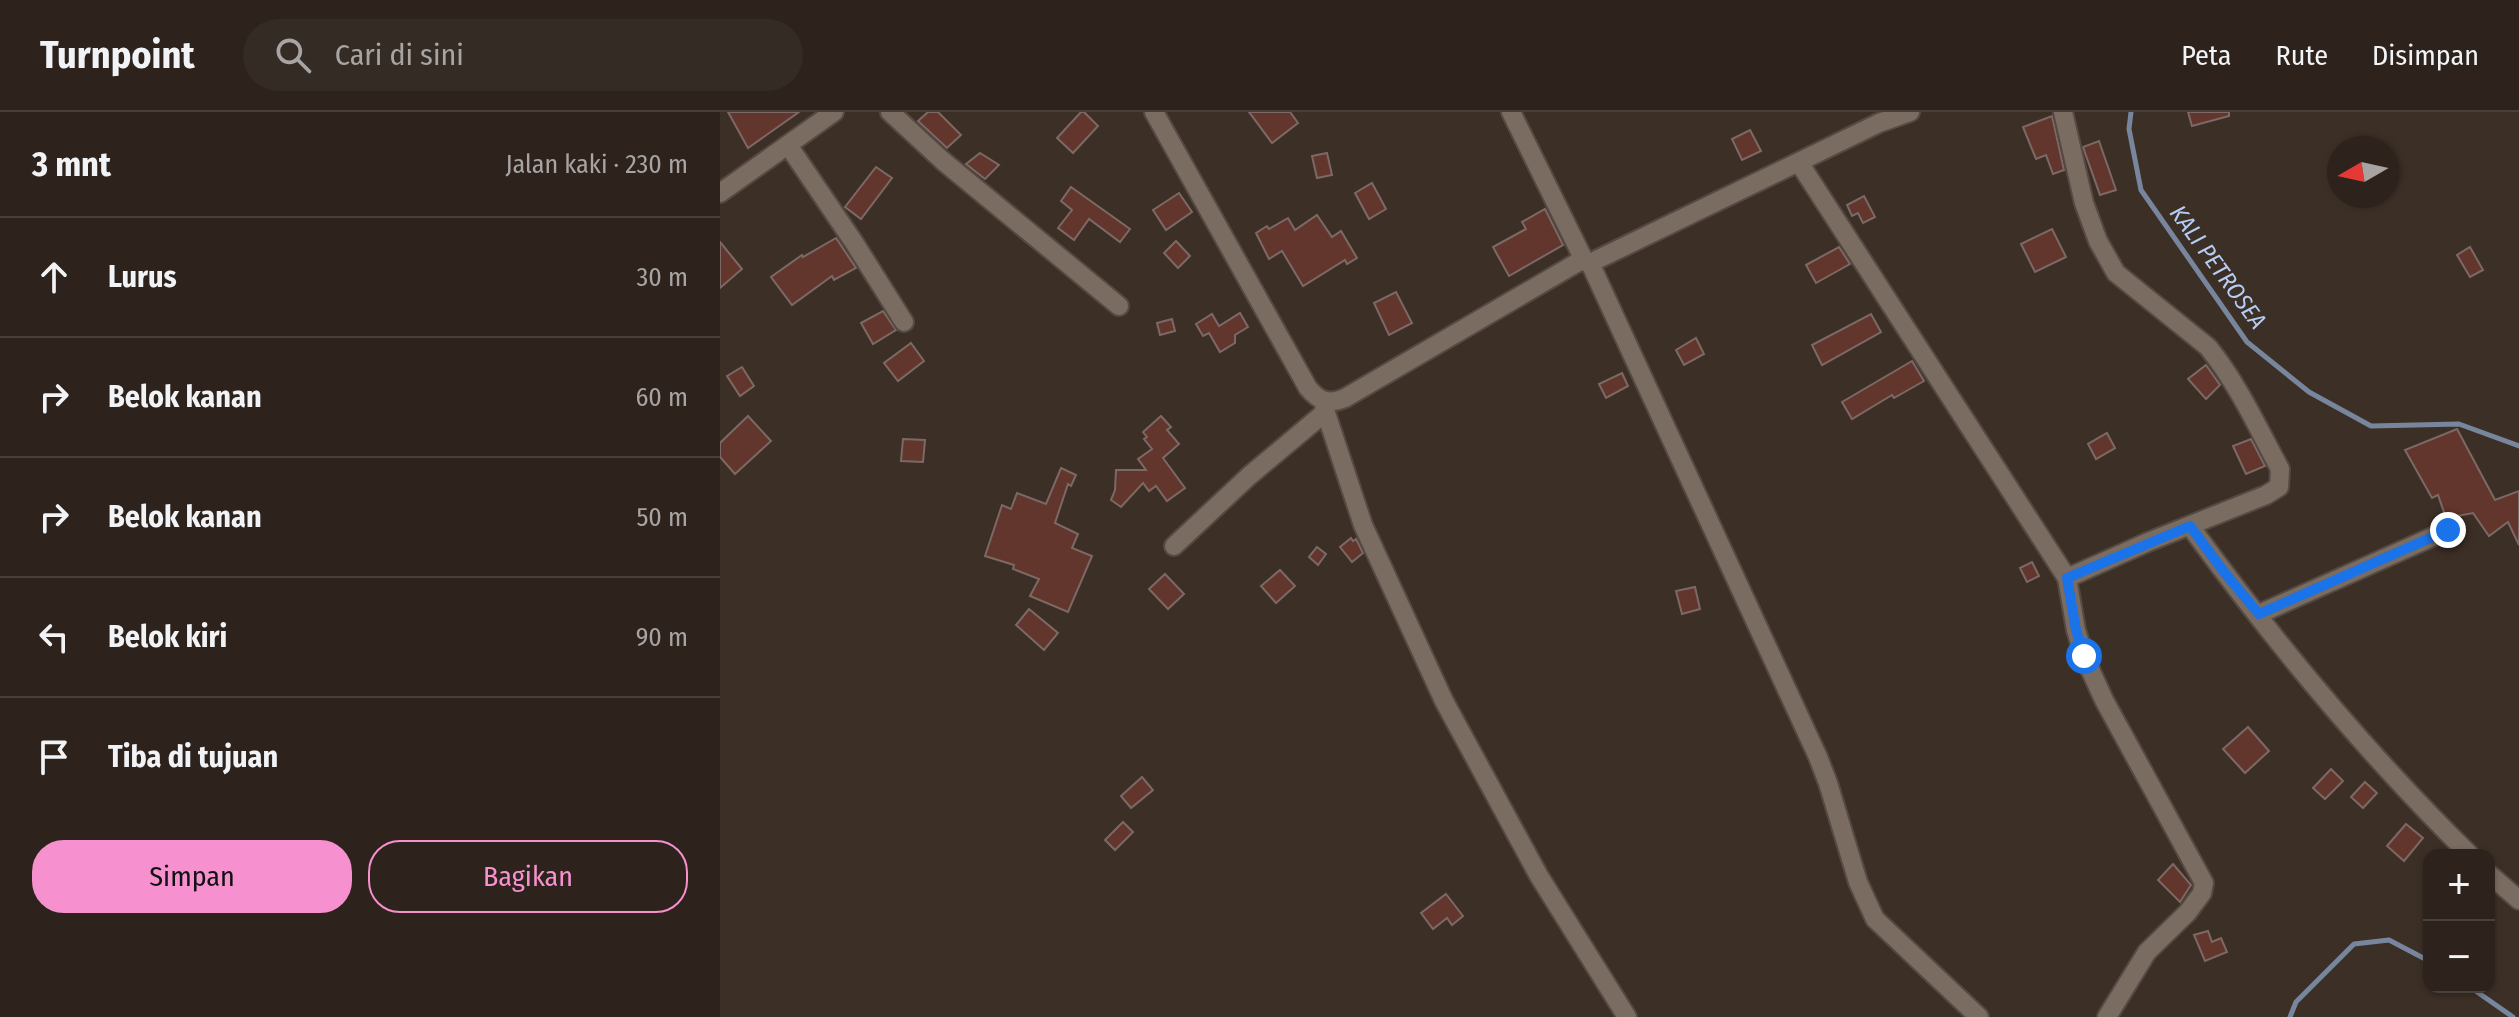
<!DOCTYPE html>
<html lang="id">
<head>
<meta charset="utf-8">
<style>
	:root { --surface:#2d231c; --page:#352b25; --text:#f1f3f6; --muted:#a7a4a3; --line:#48403b; --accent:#f690cf }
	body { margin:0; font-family:"Fira Sans Condensed",sans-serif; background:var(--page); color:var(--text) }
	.controls { position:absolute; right:24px; bottom:24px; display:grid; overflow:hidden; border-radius:16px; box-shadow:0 2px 6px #0004 }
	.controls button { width:72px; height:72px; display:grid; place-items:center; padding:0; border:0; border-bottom:2px solid var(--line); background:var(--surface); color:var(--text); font:40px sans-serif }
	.compass { position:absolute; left:1607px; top:24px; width:72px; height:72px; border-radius:50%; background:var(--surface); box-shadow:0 2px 6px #0004; rotate:261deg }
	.stop { position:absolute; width:24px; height:24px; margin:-18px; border:6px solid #1a73e8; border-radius:50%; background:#fff }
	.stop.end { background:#1a73e8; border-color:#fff; box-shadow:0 2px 8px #0008 }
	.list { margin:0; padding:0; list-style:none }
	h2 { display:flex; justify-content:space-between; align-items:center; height:104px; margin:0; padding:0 32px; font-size:34px }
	h2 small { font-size:26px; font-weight:400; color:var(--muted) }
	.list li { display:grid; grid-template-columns:52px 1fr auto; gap:24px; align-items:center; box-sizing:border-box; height:120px; padding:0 32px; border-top:2px solid var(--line) }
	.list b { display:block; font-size:30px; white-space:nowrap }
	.list em { font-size:26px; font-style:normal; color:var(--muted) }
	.actions { display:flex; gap:16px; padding:24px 32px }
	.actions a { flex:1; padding:18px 0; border:2px solid var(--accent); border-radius:32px; text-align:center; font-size:28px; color:var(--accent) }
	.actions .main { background:var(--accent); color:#111 }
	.icon { flex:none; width:44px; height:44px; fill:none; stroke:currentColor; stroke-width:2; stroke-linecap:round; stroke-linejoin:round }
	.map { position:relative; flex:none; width:1799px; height:905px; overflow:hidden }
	header { display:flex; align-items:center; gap:48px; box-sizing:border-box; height:112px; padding:0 40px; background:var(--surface); border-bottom:2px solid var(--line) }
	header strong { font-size:38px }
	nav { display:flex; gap:44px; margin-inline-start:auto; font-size:28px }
	.search { width:560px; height:72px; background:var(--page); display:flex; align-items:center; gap:20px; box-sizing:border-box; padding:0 28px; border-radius:44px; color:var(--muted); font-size:30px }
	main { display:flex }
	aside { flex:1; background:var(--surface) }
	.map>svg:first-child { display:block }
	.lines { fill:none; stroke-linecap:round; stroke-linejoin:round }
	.stream { stroke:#78869d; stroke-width:5 }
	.building { fill:#62362c; stroke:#7c6965; stroke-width:2 }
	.minor-casing { stroke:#554a43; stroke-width:22 }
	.minor { stroke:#7a6c61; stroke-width:18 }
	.route { stroke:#1a73e8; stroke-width:10 }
	.labels { text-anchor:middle; stroke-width:8; stroke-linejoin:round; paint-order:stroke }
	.water-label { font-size:24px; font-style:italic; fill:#b6cef3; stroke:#3c2f26 }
</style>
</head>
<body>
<header>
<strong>Turnpoint</strong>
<div class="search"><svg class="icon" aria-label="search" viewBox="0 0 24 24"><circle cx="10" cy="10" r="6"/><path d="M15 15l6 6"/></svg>Cari di sini</div>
<nav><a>Peta</a><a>Rute</a><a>Disimpan</a></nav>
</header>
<main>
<aside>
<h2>3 mnt<small>Jalan kaki · 230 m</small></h2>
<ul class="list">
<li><svg class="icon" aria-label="ahead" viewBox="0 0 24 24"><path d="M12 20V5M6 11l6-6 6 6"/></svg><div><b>Lurus</b></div><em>30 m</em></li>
<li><svg class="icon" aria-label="right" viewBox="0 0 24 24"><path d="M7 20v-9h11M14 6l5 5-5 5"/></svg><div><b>Belok kanan</b></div><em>60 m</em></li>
<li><svg class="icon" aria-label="right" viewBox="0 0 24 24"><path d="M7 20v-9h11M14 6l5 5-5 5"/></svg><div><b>Belok kanan</b></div><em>50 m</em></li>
<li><svg class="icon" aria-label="left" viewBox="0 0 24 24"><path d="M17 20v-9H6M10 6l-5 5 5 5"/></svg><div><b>Belok kiri</b></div><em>90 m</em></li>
<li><svg class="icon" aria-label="arrive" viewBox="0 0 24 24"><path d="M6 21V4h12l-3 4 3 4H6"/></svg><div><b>Tiba di tujuan</b></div></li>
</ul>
<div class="actions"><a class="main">Simpan</a><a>Bagikan</a></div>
</aside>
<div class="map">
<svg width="1799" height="905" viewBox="0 0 1799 905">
	<rect width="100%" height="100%" fill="#3c2f26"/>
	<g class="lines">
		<g class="stream">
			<path d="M1411,0L1409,17L1421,78L1527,230L1589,280L1651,314L1739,312L1799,334"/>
			<path d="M1750,875L1793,905"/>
			<path d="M1570,905L1576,890L1634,832L1669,828L1709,849"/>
		</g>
	</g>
	<g class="building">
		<path d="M8,0H79L28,36Z"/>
		<path d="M208,0H218L241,23L227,36L198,9Z"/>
		<path d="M361,0H364L378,14L353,41L337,26Z"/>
		<path d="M529,0H570L578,11L552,31Z"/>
		<path d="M1468,0H1509V4L1472,14Z"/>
		<path d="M1332,4L1344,58L1333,62L1326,43L1316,47L1303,15Z"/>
		<path d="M1030,18L1041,39L1022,48L1012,27Z"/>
		<path d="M1379,29L1396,78L1380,83L1363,35Z"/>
		<path d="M260,41L279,53L265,67L246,52Z"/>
		<path d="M607,41L612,63L597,66L592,44Z"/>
		<path d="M156,55L172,66L141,107L125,95Z"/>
		<path d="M652,71L666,97L649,107L635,81Z"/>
		<path d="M351,75L410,117L400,130L369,107L354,128L338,116L352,98L341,89Z"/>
		<path d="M459,81L472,100L446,118L433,98Z"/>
		<path d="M1144,84L1155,105L1143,111L1138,101L1132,104L1127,93Z"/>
		<path d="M825,97L843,133L789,164L773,135L806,117L802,110Z"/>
		<path d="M597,103L612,125L621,119L637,146L627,152L625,148L583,174L562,139L549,147L536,121L547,114L549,117L568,106L575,118Z"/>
		<path d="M1332,117L1346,145L1315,160L1301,132Z"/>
		<path d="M116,126L136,156L114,168L112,164L72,193L51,165L82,143L83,145Z"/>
		<path d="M456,129L470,144L458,156L444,141Z"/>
		<path d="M0,130L22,157L0,176Z"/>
		<path d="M1119,135L1130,152L1096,171L1086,153Z"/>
		<path d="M1750,135L1763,158L1750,165L1737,143Z"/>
		<path d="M676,180L692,211L669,223L654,191Z"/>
		<path d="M163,199L176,218L153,232L141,211Z"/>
		<path d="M520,201L528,215L515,223V231L500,240L489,221L483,224L476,212L492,202L499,214Z"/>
		<path d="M1151,202L1161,220L1102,253L1092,233Z"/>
		<path d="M452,207L455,219L440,223L437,211Z"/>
		<path d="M976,226L984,242L964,253L956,238Z"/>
		<path d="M191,231L204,249L178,269L164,251Z"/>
		<path d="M1192,249L1204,269L1174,286L1172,283L1132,307L1122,290Z"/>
		<path d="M1486,253L1500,273L1486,287L1468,267Z"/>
		<path d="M22,255L34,274L20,284L7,264Z"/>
		<path d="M902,261L908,274L886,286L879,272Z"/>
		<path d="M28,304L51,329L15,362L0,345V331Z"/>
		<path d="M441,304L451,315L447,318L459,332L443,346L465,376L447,389L436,374L429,379L423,371L401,395L391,388L395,378L396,358H426L418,347L432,337L424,327L427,325L423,320Z"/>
		<path d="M1737,317L1775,388L1799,379V433L1788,410L1769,424L1753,401L1726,406L1718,383L1712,386L1685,338Z"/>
		<path d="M1387,321L1395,336L1376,347L1368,332Z"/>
		<path d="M183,327L205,328L203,350L181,349Z"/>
		<path d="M1531,327L1545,354L1526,362L1513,334Z"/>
		<path d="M341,356L356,363L351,374L348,372L335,411L358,422L352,436L372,444L348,500L310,484L319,467L293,457L294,453L265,444L282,393L291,397L297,381L326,392Z"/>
		<path d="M631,426L633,429L636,427L643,441L632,450L620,435Z"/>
		<path d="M597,435L606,442L598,453L589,445Z"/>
		<path d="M1312,450L1319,464L1307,470L1300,456Z"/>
		<path d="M560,458L575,474L556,491L541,474Z"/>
		<path d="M445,462L464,482L448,497L429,477Z"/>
		<path d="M975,475L980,497L962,502L956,479Z"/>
		<path d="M309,497L338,521L324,538L296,513Z"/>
		<path d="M1528,615L1549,639L1525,661L1503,637Z"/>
		<path d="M1611,657L1623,669L1605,687L1593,676Z"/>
		<path d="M422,665L433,678L411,696L401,684Z"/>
		<path d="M1645,670L1657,681L1643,696L1631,685Z"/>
		<path d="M403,710L413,720L395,738L385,728Z"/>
		<path d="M1686,712L1703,726L1684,749L1667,734Z"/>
		<path d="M1453,752L1471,773L1460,790L1438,768Z"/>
		<path d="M726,782L743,804L732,813L727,806L713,817L701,801Z"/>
		<path d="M1488,819L1492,830L1501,826L1507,840L1485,849L1474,823Z"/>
	</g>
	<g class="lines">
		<defs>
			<g id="minor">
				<path d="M170,0L223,49L399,194"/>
				<path d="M434,0L588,276C599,289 608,293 625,286L860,149L870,151L1098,645L1108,671L1138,770L1155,807L1259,905"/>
				<path d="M791,0L864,148"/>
				<path d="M68,33L135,132L184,210"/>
				<path d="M1080,52L1347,466L1428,430L1546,383L1559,375L1560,357C1538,316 1518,272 1488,235L1396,161L1378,129L1364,91L1343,0"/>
				<path d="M0,81L114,0"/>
				<path d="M870,151L1159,11L1190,0"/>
				<path d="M605,298L643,413L724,589L819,764L907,905"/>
				<path d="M1470,414C1553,528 1649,644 1750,743"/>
				<path d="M454,434L529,364L603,302L606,290"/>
				<path d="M1347,466L1356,518L1364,544L1384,588L1484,771L1482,781L1468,800L1427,840L1387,905"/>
				<path d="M1539,502L1728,418"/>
				<path d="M1769,762L1799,788"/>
			</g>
		</defs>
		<use href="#minor" class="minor-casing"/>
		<use href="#minor" class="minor"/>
	</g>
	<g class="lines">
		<path class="route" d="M1364,544L1356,518L1347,466L1470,414L1504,460L1539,502L1728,418"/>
	</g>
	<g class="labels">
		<g class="water-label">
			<text transform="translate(1498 155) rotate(54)" y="8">KALI PETROSEA</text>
		</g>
	</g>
</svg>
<div class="controls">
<button>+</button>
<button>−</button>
</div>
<svg class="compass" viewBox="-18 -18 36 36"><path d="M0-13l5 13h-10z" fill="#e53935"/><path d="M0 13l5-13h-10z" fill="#a7a4a3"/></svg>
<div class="stop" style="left:1364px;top:544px"></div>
<div class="stop end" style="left:1728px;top:418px"></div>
</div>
</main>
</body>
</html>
